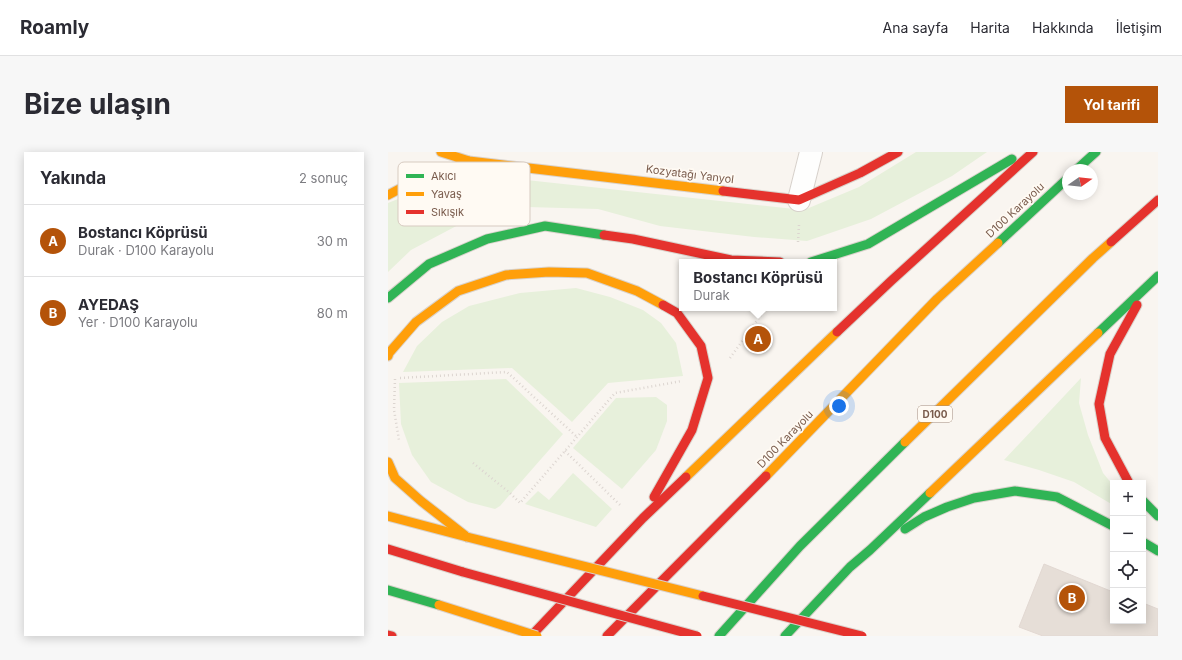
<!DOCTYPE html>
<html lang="tr">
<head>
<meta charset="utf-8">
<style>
	:root { --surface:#fff; --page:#f7f7f7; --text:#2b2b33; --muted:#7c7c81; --line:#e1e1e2; --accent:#b45309 }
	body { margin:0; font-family:Inter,sans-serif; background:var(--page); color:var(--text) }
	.controls { position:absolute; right:12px; bottom:12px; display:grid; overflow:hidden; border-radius:0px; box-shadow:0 2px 10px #0003 }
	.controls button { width:36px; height:36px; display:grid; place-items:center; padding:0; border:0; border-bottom:1px solid var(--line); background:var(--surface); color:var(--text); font:20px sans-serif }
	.compass { position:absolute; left:674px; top:12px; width:36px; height:36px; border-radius:50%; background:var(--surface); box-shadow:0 2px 10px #0003; rotate:76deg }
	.you { position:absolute; left:451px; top:254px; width:14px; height:14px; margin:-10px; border:3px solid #fff; border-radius:50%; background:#1a73e8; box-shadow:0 0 0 6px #1a73e833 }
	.badge { display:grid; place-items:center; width:26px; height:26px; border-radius:50%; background:var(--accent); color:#fff; font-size:13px; font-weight:700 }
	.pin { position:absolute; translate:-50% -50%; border:2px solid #fff; box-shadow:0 1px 4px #0006 }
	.popup { position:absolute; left:291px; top:107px; width:158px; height:52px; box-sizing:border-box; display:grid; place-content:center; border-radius:0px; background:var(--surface); filter:drop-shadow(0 1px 3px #0005); font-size:13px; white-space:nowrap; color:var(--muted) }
	.popup b { font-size:15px; color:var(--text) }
	.popup::after { content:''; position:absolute; left:50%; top:100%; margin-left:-8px; border:8px solid transparent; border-top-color:var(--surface) }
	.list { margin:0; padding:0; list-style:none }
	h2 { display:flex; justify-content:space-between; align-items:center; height:52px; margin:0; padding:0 16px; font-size:17px }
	h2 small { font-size:13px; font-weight:400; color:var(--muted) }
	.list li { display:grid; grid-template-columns:26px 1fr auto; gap:12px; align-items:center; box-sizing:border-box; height:72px; padding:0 16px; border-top:1px solid var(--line) }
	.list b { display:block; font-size:15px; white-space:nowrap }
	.list p { margin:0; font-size:13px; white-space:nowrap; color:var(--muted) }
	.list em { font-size:13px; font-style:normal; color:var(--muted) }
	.icon { flex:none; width:22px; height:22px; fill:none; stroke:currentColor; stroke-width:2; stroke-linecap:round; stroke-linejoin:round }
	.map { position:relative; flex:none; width:770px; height:484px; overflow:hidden; border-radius:0px }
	header { display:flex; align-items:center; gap:24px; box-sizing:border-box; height:56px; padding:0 20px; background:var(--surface); border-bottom:1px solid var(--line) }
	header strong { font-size:19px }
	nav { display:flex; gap:22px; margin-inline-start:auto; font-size:14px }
	.intro { display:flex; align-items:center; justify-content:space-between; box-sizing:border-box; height:96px; padding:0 24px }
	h1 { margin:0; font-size:28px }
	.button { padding:10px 18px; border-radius:0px; background:var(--accent); color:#fff; font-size:14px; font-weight:700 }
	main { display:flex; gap:24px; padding:0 24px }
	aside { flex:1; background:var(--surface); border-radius:0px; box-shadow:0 2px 10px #0003 }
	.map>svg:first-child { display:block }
	.green { fill:#e7f0db }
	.building { fill:#e6ded7; stroke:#e2d8d2 }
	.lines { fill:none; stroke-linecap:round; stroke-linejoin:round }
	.street-casing { stroke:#d7d1cb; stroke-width:24 }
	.fast-casing { stroke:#d9d2cb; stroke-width:11 }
	.slow-casing { stroke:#d9d2cb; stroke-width:11 }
	.jam-casing { stroke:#d9d2cb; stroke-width:11 }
	.path { stroke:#dcd5d0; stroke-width:2.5; stroke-dasharray:1 3; stroke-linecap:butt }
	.street { stroke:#fefefd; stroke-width:22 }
	.fast { stroke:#30b455; stroke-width:9 }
	.slow { stroke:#ff9f0a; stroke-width:9 }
	.jam { stroke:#e5322d; stroke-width:9 }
	.slow-bridge-casing { stroke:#dad1cc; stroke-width:11; stroke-linecap:butt }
	.jam-bridge-casing { stroke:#dad1cc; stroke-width:11; stroke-linecap:butt }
	.slow-bridge { stroke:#ff9f0a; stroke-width:9 }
	.jam-bridge { stroke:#e5322d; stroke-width:9 }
	.labels { text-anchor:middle; stroke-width:3.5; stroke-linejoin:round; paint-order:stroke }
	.shield { fill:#fffaf3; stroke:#a28b7f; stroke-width:1 }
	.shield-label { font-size:10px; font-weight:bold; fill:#7a5c4d }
	.street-label { font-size:11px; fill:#7a5c4d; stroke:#fffaf3 }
	.key { fill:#fffaf3; stroke:#d7cbc1; stroke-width:1 }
	.key-label { font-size:11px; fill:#7a5c4d }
</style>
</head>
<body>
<header>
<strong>Roamly</strong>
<nav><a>Ana sayfa</a><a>Harita</a><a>Hakkında</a><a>İletişim</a></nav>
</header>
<div class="intro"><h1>Bize ulaşın</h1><a class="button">Yol tarifi</a></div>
<main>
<aside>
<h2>Yakında<small>2 sonuç</small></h2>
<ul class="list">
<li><span class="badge">A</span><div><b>Bostancı Köprüsü</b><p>Durak · D100 Karayolu</p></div><em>30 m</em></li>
<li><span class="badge">B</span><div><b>AYEDAŞ</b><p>Yer · D100 Karayolu</p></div><em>80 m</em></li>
</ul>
</aside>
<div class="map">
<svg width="770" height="484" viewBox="0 0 770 484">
	<rect width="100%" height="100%" fill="#f9f5f0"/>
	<g class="green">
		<path d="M528,0H599L564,24L483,67L419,89L366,85L272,74L210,57L139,55L74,71L23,98L0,120V51L75,21L416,58L471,35Z"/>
		<path d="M188,136L222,145L255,158L273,171L288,191L295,224L220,231L184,270L124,216L15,220L29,194L54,170L81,154L132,141Z"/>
		<path d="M693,226L691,251L700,283L715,321L725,333V353L686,330L651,318L616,308Z"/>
		<path d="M118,227L175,282L112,354L107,357L80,350L43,330L24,303L13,272L11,231Z"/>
		<path d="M268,245L279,253V269L268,298L234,337L185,296L228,246Z"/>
		<path d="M185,321L224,357L208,375L137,352L150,339L161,348Z"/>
	</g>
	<path class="building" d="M656,412L725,440V469H755V451L770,457V484H655L631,475Z"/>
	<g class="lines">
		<defs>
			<path id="street" d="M411,48L423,0"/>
			<g id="fast">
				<path d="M688,18L708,0"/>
				<path d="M610,91L680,26"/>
				<path d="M423,110L480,92L624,7"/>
				<path d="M0,146L41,112L99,87L157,74L216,83"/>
				<path d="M710,181L770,124"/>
				<path d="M755,349L770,364"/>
				<path d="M517,377L536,365L559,355L586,346L627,339L669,345L725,374"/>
				<path d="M755,390L770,399"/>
				<path d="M0,438L51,453"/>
				<path d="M331,484L412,394L517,290"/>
				<path d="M397,484L462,415L482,398L542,341"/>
			</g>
			<g id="slow">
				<path d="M53,0L81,9L335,39"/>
				<path d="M0,43L17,34L81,9"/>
				<path d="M0,204L1,201L28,170L70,139L118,123L161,120L199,121L249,139L275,153"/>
				<path d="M517,290L705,106L723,90"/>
				<path d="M0,310L7,326L33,349L79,385"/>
				<path d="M378,324L549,147L610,91"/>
				<path d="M298,325L449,180"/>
				<path d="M542,341L710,181"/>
				<path d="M0,364L79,385"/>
			</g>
			<g id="jam">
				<path d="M335,39L411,48L472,21L510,0"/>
				<path d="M216,83L245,87L343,108L392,110"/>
				<path d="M723,90L770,48"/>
				<path d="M449,180L503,129L645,0"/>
				<path d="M741,331L717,286L711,252L722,202L749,153"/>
				<path d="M266,345L304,278L320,226L313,194L289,161L275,153"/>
				<path d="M0,397L75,420"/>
				<path d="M0,483L4,484"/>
				<path d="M143,484L255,366L298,325"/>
				<path d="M219,484L378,324"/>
			</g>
		</defs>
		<use href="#street" class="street-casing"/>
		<use href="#fast" class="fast-casing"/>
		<use href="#slow" class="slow-casing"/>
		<use href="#jam" class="jam-casing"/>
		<g class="path">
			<path d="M410,90L411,73"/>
			<path d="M342,206L378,156"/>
			<path d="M12,226L119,220L189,285"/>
			<path d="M7,227L6,258L11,288"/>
			<path d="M177,299L232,353"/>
			<path d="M85,311L122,341L132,351L227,241L294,229"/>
		</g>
		<use href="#street" class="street"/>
		<use href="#fast" class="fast"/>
		<use href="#slow" class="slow"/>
		<use href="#jam" class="jam"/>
		<defs>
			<g id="slow-bridge">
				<path d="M79,385L315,444"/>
				<path d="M51,453L149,484"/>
			</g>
			<g id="jam-bridge">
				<path d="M75,420L309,484"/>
				<path d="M315,444L474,484"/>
			</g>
		</defs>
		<use href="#slow-bridge" class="slow-bridge-casing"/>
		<use href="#jam-bridge" class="jam-bridge-casing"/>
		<use href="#slow-bridge" class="slow-bridge"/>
		<use href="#jam-bridge" class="jam-bridge"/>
	</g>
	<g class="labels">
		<rect class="shield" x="530" y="254" width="34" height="16" rx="3"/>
		<g class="shield-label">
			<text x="547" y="266">D100</text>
		</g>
		<g class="street-label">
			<text transform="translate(302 22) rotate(7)" y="4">Kozyatağı Yanyol</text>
			<text transform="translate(627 58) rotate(-43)" y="4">D100 Karayolu</text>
			<text transform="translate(397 287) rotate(-46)" y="4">D100 Karayolu</text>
		</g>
	</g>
	<rect x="10" y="10" width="132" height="64" rx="6" class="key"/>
	<rect x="18" y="22" width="18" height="4" fill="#30b455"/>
	<rect x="18" y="40" width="18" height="4" fill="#ff9f0a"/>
	<rect x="18" y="58" width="18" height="4" fill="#e5322d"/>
	<g class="key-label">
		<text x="43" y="28">Akıcı</text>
		<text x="43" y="46">Yavaş</text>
		<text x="43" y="64">Sıkışık</text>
	</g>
</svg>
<div class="controls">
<button>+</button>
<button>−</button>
<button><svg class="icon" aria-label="locate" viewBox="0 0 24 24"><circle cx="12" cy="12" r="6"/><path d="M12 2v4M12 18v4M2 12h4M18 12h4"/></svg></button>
<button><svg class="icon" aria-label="layers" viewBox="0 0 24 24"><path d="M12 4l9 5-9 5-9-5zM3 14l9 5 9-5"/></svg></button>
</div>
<svg class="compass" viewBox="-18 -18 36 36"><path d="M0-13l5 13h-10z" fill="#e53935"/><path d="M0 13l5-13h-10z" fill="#7c7c81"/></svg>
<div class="you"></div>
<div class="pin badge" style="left:370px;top:187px">A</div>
<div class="popup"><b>Bostancı Köprüsü</b>Durak</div>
<div class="pin badge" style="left:684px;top:446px">B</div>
</div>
</main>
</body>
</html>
